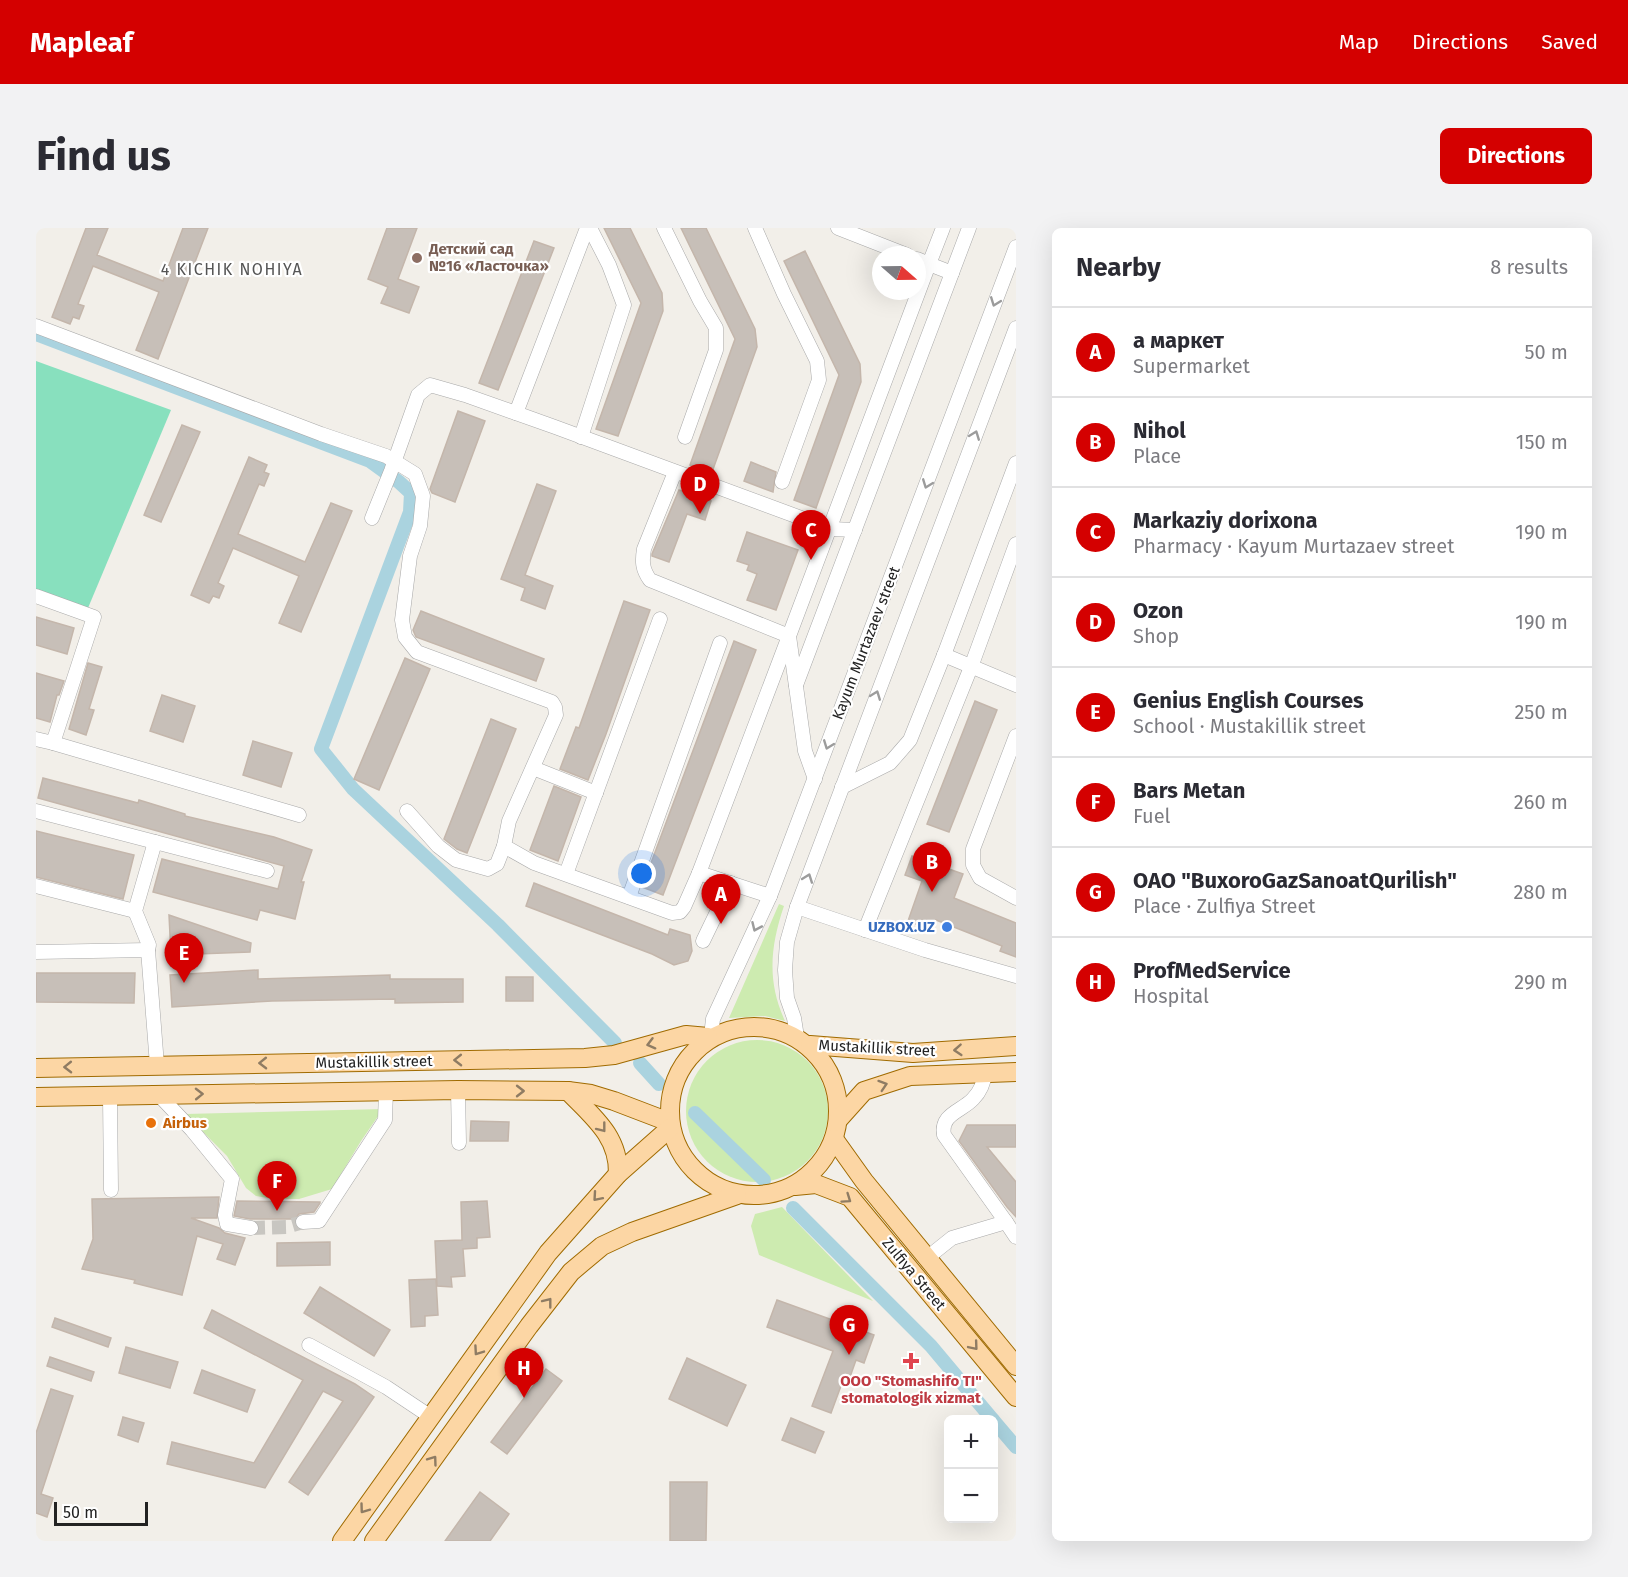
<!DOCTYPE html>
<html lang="en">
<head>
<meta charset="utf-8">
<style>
	:root { --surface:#fff; --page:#f2f2f3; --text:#2b2b33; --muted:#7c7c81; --line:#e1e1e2; --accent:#d40000 }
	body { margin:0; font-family:"Fira Sans",sans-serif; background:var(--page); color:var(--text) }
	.controls { position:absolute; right:18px; bottom:18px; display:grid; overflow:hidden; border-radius:9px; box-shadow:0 6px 24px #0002 }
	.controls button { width:54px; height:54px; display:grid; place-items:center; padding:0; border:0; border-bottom:2px solid var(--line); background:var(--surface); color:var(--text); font:30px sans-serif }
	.compass { position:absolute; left:836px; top:18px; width:54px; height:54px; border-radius:50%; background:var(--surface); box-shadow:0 6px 24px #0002; rotate:110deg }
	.scale { position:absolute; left:18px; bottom:15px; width:94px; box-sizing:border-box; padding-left:6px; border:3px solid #222; border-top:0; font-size:16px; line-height:21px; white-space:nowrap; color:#222; -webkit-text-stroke:4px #fff; paint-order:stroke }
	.you { position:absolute; left:606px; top:646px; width:21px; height:21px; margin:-15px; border:4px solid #fff; border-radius:50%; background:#1a73e8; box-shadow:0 0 0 9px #1a73e833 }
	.badge { display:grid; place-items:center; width:39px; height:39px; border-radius:50%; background:var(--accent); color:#fff; font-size:20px; font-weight:700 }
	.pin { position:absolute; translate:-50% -50px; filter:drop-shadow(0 2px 3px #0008) }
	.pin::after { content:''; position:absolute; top:32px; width:21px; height:18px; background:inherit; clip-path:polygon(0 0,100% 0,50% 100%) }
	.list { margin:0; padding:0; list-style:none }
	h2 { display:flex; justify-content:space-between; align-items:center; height:78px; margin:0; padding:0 24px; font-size:26px }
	h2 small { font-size:20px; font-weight:400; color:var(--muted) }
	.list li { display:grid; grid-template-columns:39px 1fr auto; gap:18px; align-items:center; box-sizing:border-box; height:90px; padding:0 24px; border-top:2px solid var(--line) }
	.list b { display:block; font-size:22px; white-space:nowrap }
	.list p { margin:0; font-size:20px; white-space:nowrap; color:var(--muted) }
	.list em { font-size:20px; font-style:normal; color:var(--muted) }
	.map { position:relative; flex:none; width:980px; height:1313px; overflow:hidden; border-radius:9px }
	header { display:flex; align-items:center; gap:36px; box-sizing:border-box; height:84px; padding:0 30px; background:var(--accent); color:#fff }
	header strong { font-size:28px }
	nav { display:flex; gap:33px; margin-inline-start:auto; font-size:21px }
	.intro { display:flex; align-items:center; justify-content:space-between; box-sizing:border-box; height:144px; padding:0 36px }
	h1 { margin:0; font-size:42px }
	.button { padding:15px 27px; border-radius:9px; background:var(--accent); color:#fff; font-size:21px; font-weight:700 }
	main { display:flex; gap:36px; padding:0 36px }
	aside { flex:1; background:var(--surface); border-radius:9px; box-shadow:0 6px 24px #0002 }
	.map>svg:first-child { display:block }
	.grass { fill:#cdebb0 }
	.pitch { fill:#88e0be }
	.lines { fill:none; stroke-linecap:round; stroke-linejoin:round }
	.canal { stroke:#aad3df; stroke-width:14 }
	.building { fill:#c7bfb8; stroke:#c4b6ab; stroke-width:1.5 }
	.minor-tunnel { stroke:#c8c6c1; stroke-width:14; stroke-dasharray:14 7; stroke-linecap:butt }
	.minor-casing { stroke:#a9a9a9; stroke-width:15 }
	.major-casing { stroke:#a06b00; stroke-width:20 }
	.minor { stroke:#fff; stroke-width:14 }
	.major { stroke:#fcd6a4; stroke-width:18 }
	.oneway { stroke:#9c9c9c }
	.oneway2 { stroke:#8f7c63 }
	.education-dot { fill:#8d6e63; stroke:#fff; stroke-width:2 }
	.shop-dot { fill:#3f7fe0; stroke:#fff; stroke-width:2 }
	.food-dot { fill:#e8710a; stroke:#fff; stroke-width:2 }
	.health-dot { fill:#e0444e; stroke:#fff; stroke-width:2 }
	.labels { text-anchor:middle; stroke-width:4.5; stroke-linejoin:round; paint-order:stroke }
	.education-label { font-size:15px; font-weight:bold; fill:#785e54; stroke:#fff; text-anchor:start }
	.street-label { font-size:15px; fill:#222; stroke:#fff }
	.shop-label { font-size:15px; font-weight:bold; fill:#366cbe; stroke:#fff; text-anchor:end }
	.food-label { font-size:15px; font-weight:bold; fill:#c56008; stroke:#fff; text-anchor:start }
	.health-label { font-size:15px; font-weight:bold; fill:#be3a42; stroke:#fff }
	.neighbourhood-label { font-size:16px; letter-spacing:1.5px; fill:#555; stroke:#fff }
</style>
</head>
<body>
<header>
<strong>Mapleaf</strong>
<nav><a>Map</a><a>Directions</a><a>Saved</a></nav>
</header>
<div class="intro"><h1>Find us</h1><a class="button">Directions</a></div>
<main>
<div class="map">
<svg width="980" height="1313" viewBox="0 0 980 1313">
	<rect width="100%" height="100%" fill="#f2efe9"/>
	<g class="grass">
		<path d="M743,676L748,678C734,719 731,754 749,793L729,788L693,790Z"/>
		<circle cx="721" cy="883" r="71"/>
		<path d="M347,881L325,913L296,961L263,971H237L220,968L210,960L191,928L149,886Z"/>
		<path d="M746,979L837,1073L723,1027L715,998L719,986Z"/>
	</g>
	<path class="pitch" d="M0,133L135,182L52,380L0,361Z"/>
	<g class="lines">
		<g class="canal">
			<path d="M0,106L334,233L363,254L375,265L374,284L285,521L317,561L462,697L579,815"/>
			<path d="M604,835L623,856"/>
			<path d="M659,885L728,952"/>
			<path d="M757,980L895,1118L957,1192"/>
			<path d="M957,1192L980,1219"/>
		</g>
	</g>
	<g class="building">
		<path d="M50,0H72L61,27L127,53L147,0H172L122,131L100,122L123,64L57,38L42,76L48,78L43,91L37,89L34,96L16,89Z"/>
		<path d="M351,0H381L362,51L383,59L373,85L345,75L352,59L332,51Z"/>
		<path d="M568,0H594L626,65L627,83L582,208L560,201L605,75Z"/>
		<path d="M645,0H670L719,101L721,119L676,244L654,237L699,111Z"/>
		<path d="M498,13L518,20L462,162L443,155Z"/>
		<path d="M769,23L824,136L825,154L780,280L758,272L803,147L748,33Z"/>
		<path d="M422,183L449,193L419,274L396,265L394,261Z"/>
		<path d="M146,197L164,204L125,294L108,287Z"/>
		<path d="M213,229L231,237L228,244L233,246L228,258L223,256L202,306L269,334L295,275L316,283L265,404L243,395L263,348L197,320L182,355L188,358L183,370L177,368L173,375L155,367Z"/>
		<path d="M715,234L740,244L737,264L708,253Z"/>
		<path d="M501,256L520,263L489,347L517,358L509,381L485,372L489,360L465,351Z"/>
		<path d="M643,262L675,273L669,292L651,286L633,334L616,328V326Z"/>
		<path d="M711,304L762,322L740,382L711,372L721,346L711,342L713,337L701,333Z"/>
		<path d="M588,373L614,382L570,506L552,552L524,541L540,499L543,500Z"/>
		<path d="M385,383L508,431L500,453L380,409L377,402Z"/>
		<path d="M0,389L38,400L31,426L0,417Z"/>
		<path d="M698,413L720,422L627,667L606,659Z"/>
		<path d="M369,430L394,441L343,562L318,551Z"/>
		<path d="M52,435L66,439L53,481L58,482L50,507L33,501Z"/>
		<path d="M0,445L28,453L23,467H21L14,494L0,490Z"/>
		<path d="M126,467L159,478L147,514L114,503Z"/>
		<path d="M939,473L961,482L913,604L891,596Z"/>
		<path d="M455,491L480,501L431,625L421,621L408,611Z"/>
		<path d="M217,513L256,525L245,559L207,547Z"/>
		<path d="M7,550L102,575L103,572L149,586V588L238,609L276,622L265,654H268L259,691L224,682L221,692L117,664L126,631L242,661L248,638L2,570Z"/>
		<path d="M518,558L545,569L522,633L494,622Z"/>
		<path d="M0,603L98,627L87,671L0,649Z"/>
		<path d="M876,628L927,646L918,670L980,695V729L964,723L966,718L900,692L896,702L872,693L886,653L869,647Z"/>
		<path d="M498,655L632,707L634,701L654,707L656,723L652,733L638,737L616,726L490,678Z"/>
		<path d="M133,687L215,715L214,724L135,727Z"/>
		<path d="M222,742V751L354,747V751H427V774L359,775V771L236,773L136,779L134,747Z"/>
		<path d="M0,745H99L98,775L0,774Z"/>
		<rect x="470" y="749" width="27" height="24"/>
		<path d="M435,893L473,894L472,913H434Z"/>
		<path d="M931,897H980V919H951L980,954V989L971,979L923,913Z"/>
		<path d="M183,969L181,990H155L183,1000L189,1005L209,1010L199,1037L181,1031L187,1016L161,1008L146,1067L98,1055L99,1052L46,1041L57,1011L56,971Z"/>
		<path d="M201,973L284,974V975L278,984L263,986L259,991H214L198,988Z"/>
		<path d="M451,973L454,1009L441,1010V1020L427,1021L429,1048L415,1049L416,1059L401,1058L399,1013L426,1012L425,974Z"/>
		<path d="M294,1014V1037L241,1038V1015Z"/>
		<path d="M400,1051L402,1087L389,1088V1098L375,1099L373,1052Z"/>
		<path d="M284,1059L354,1102L338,1128L268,1085Z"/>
		<path d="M741,1072L838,1107L828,1135L820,1132L814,1149L809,1147L795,1185L776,1178L797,1123L731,1099Z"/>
		<path d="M176,1082L319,1156L338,1169L272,1267L253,1254L307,1173L287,1163L229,1260L131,1236L136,1214L218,1235L267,1152L168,1100Z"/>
		<path d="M19,1090L75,1110L72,1119L16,1099Z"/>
		<path d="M90,1119L142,1134L134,1160L83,1145Z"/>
		<path d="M14,1129L58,1144L55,1153L11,1138Z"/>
		<path d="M651,1130L710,1157L691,1198L633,1171Z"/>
		<path d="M510,1141L526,1153L471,1226L455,1214Z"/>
		<path d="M166,1142L219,1162L211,1184L158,1165Z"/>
		<path d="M15,1161L37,1168L5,1266L17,1270L11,1289L0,1285V1205Z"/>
		<path d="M87,1189L108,1195L102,1214L82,1207Z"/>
		<path d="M755,1190L788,1204L779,1225L746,1212Z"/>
		<path d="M634,1254H671L670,1313H634Z"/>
		<path d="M444,1264L473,1286L454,1313H409Z"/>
	</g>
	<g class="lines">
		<path class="minor-tunnel" d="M215,1000L250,999L267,994"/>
		<defs>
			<g id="minor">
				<path d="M628,0L664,73L680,100V122L649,209"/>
				<path d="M719,0L748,66L781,133L783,152L746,254"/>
				<path d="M802,0L871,27"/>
				<path d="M881,31L893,36L907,0"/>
				<path d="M0,98L285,206L350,228L379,246L387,268L384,298L374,328L366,392L369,409L381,424L516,474L519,479L520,487L473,593L468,618L498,635L636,685L644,684L648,679L663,645"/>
				<path d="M480,185L551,0"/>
				<path d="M545,209L588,77L573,37L554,0"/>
				<path d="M639,244L608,321C606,333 606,341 614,352L753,408L663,645L734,668"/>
				<path d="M336,290L355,243L382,167L394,157L429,167L519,199L795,301L819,302"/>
				<path d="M0,368L58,389L17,515L0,511"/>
				<path d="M908,427L980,457"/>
				<path d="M760,457L933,0"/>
				<path d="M980,508L937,621V637L944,650L980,670"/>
				<path d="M17,515L263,587"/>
				<path d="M497,540L560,565"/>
				<path d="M779,551L769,523L753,408L893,36L916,45"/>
				<path d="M806,559L854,535L874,512L908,427L980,235"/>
				<path d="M0,583L231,643"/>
				<path d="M371,583L402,618L420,632L452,641L461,636L468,618"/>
				<path d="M530,646L624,391"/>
				<path d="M0,658L99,683"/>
				<path d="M593,669L684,415"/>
				<path d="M761,679L889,722L980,748"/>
				<path d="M829,702L935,439L980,316"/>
				<path d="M667,713L695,655"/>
				<path d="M112,722L113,717L99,683L119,614"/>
				<path d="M0,724L112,722L121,837"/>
				<path d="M675,808L677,791L734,668L980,19"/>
				<path d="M761,809L758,790L751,770L749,742L751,714L761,679L980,100"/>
				<path d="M949,844C948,855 944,864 937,871C926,883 904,886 908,907L970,994"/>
				<path d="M422,862L423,915"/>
				<path d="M122,866L156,902L196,951L189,987L191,996L215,1000"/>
				<path d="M74,868L75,962"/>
				<path d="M267,994L283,993L349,892L350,863"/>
				<path d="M891,1030L916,1010L970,994L980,1009"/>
				<path d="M273,1117L350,1159L395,1189"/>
			</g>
			<g id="major">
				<circle cx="718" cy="883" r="84"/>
				<path d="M774,817L877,825L980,818"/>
				<path d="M0,840L549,830L578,827L650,807L672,809"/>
				<path d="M532,863C556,888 583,908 582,946"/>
				<path d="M0,869L422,862L532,863L555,866L578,873L633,894"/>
				<path d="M802,892L828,863L874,848L980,844"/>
				<path d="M798,911L828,953L980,1138"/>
				<path d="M759,958L780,956L814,969L980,1169"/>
				<path d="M306,1313L512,1025L582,946L634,900"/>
				<path d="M338,1313L493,1098L535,1044L566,1018L596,1004L701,967"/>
			</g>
		</defs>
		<use href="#minor" class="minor-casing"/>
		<use href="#major" class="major-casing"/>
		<use href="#minor" class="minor"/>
		<use href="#major" class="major"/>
	</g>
	<defs><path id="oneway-chevron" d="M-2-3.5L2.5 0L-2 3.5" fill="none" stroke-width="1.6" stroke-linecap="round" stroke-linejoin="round" transform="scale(1.5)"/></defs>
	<g class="oneway">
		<use href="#oneway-chevron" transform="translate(959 74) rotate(111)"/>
		<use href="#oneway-chevron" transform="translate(939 207) rotate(-69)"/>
		<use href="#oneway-chevron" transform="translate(891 256) rotate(111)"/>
		<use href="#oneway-chevron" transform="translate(840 467) rotate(-69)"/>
		<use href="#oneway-chevron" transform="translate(792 517) rotate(111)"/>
		<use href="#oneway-chevron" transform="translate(772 650) rotate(-70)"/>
		<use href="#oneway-chevron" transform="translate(720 699) rotate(114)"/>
	</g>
	<g class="oneway2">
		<use href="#oneway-chevron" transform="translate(615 816) rotate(165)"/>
		<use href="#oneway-chevron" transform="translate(922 822) rotate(176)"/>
		<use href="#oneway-chevron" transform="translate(422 832) rotate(179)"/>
		<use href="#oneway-chevron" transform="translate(227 835) rotate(179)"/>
		<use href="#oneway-chevron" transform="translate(32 839) rotate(179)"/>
		<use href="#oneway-chevron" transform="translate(847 857) rotate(-18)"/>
		<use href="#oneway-chevron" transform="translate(484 863)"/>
		<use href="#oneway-chevron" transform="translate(163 866) rotate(-1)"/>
		<use href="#oneway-chevron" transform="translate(566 900) rotate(52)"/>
		<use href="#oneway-chevron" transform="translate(561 969) rotate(131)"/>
		<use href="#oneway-chevron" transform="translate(811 971) rotate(35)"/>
		<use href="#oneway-chevron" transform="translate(512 1074) rotate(-52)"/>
		<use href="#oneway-chevron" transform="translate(938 1118) rotate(50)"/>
		<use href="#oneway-chevron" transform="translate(442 1123) rotate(125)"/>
		<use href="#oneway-chevron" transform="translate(397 1232) rotate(-54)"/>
		<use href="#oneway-chevron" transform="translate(328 1281) rotate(126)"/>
	</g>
	<circle class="education-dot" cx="381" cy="30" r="6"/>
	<circle class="shop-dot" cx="911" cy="699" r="6"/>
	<circle class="food-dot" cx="115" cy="895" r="6"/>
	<path class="health-dot" d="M872 1124h6v6h6v6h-6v6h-6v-6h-6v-6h6z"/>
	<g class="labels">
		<g class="education-label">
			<text x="393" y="26">Детский сад<tspan x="393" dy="17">№16 «Ласточка»</tspan></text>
		</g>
		<g class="street-label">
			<text transform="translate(830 415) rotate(-69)" y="5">Kayum Murtazaev street</text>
			<text transform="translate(841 820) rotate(3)" y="5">Mustakillik street</text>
			<text transform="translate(338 834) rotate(-1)" y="5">Mustakillik street</text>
			<text transform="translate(878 1046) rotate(50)" y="5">Zulfiya Street</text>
		</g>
		<g class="shop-label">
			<text x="899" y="704">UZBOX.UZ</text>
		</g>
		<g class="food-label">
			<text x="127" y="900">Airbus</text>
		</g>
		<g class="health-label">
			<text x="875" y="1158">OOO "Stomashifo TI"<tspan x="875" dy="17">stomatologik xizmat</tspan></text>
		</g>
		<g class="neighbourhood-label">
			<text x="196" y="47">4 KICHIK NOHIYA</text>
		</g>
	</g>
</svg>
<div class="controls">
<button>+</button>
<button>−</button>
</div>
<svg class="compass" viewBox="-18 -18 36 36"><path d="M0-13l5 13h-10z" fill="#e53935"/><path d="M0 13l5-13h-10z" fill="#7c7c81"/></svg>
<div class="scale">50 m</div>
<div class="you"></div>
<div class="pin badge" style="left:685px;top:696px">A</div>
<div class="pin badge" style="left:896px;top:664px">B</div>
<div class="pin badge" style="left:775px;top:332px">C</div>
<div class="pin badge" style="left:664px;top:286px">D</div>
<div class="pin badge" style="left:148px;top:755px">E</div>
<div class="pin badge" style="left:241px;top:983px">F</div>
<div class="pin badge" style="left:813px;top:1127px">G</div>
<div class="pin badge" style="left:488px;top:1170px">H</div>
</div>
<aside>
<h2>Nearby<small>8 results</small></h2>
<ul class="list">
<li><span class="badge">A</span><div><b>а маркет</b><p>Supermarket</p></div><em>50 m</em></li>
<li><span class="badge">B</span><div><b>Nihol</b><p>Place</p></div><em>150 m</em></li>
<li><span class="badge">C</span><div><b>Markaziy dorixona</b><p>Pharmacy · Kayum Murtazaev street</p></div><em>190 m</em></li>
<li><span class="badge">D</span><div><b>Ozon</b><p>Shop</p></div><em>190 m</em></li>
<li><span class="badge">E</span><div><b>Genius English Courses</b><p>School · Mustakillik street</p></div><em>250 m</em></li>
<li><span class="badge">F</span><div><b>Bars Metan</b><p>Fuel</p></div><em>260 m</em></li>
<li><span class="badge">G</span><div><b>ОАО &quot;BuxoroGazSanoatQurilish&quot;</b><p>Place · Zulfiya Street</p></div><em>280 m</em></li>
<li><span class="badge">H</span><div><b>ProfMedService</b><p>Hospital</p></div><em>290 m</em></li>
</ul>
</aside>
</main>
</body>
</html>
